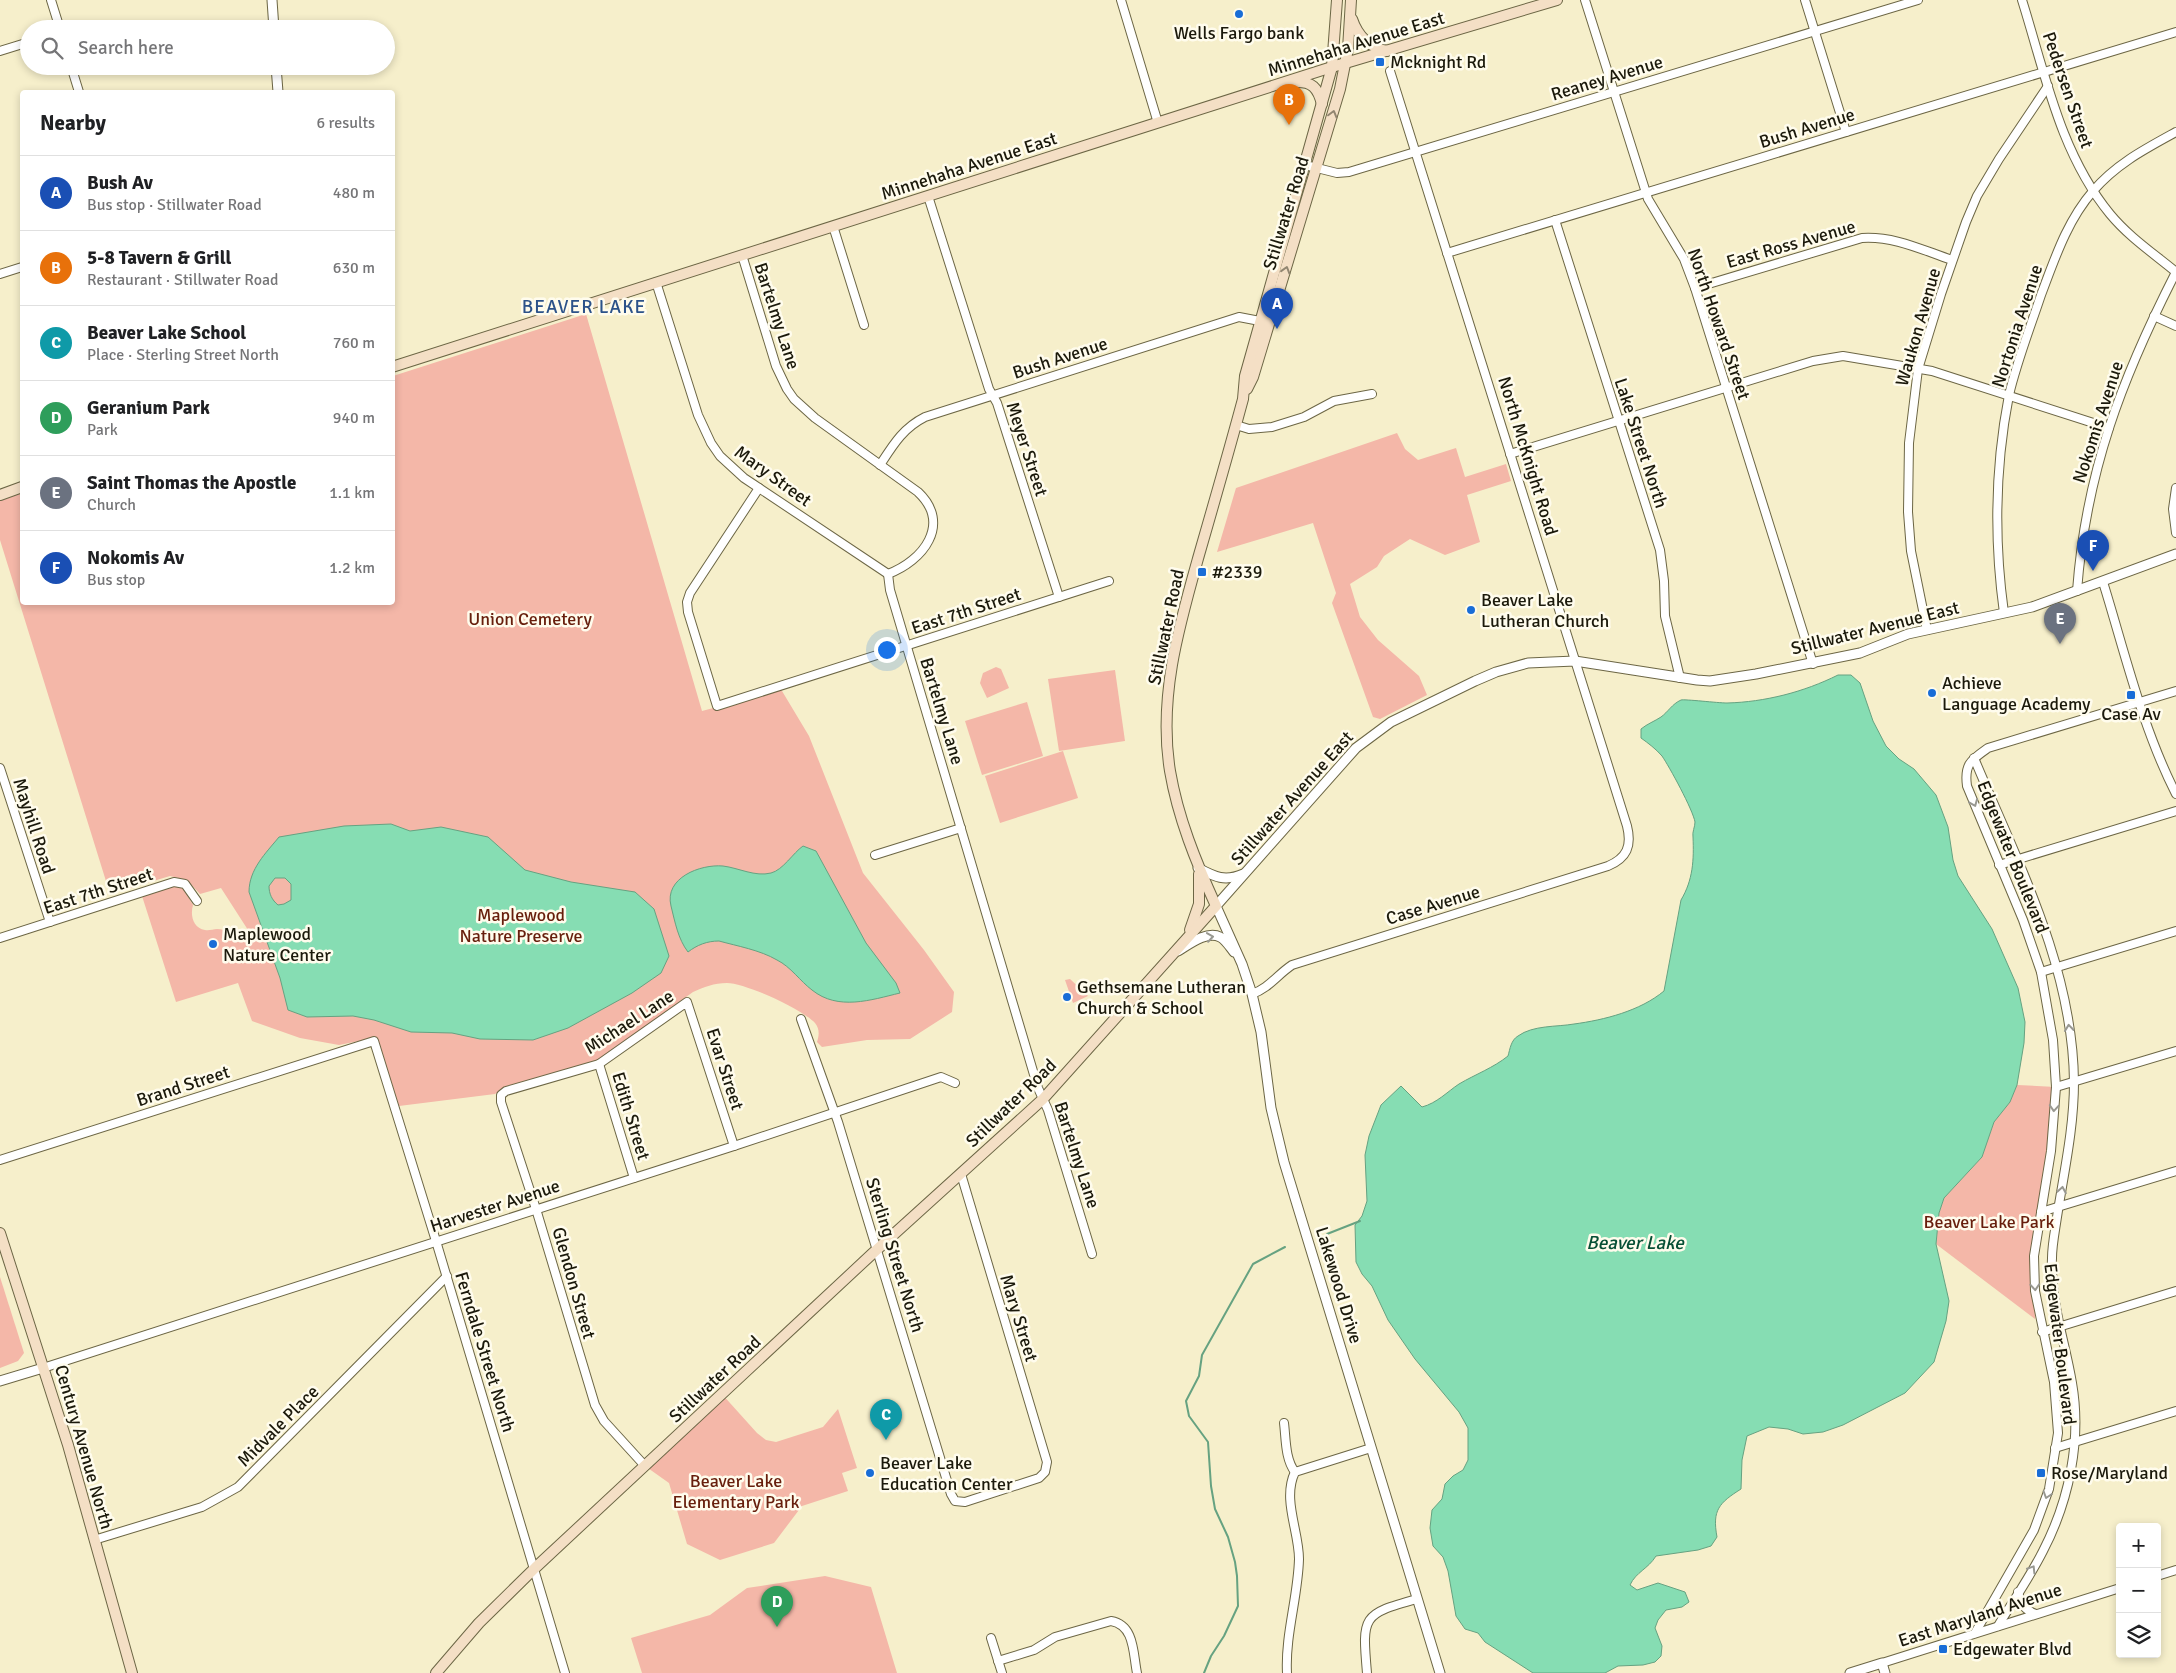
<!DOCTYPE html>
<html lang="en">
<head>
<meta charset="utf-8">
<style>
	:root { --surface:#fff; --page:#f2f2f2; --text:#202124; --muted:#757577; --line:#e0e0e0; --accent:#111827 }
	body { margin:0; font-family:Signika,sans-serif; background:var(--page); color:var(--text) }
	.controls { position:absolute; right:15px; bottom:15px; display:grid; overflow:hidden; border-radius:5px; box-shadow:0 2px 8px #0003 }
	.controls button { width:45px; height:45px; display:grid; place-items:center; padding:0; border:0; border-bottom:1px solid var(--line); background:var(--surface); color:var(--text); font:25px sans-serif }
	.you { position:absolute; left:886px; top:649px; width:18px; height:18px; margin:-12px; border:4px solid #fff; border-radius:50%; background:#1a73e8; box-shadow:0 0 0 8px #1a73e833 }
	.badge { display:grid; place-items:center; width:32px; height:32px; border-radius:50%; background:var(--accent); color:#fff; font-size:16px; font-weight:700 }
	.pin { position:absolute; translate:-50% -41px; filter:drop-shadow(0 1px 2px #0008) }
	.pin::after { content:''; position:absolute; top:26px; width:18px; height:15px; background:inherit; clip-path:polygon(0 0,100% 0,50% 100%) }
	.list { margin:0; padding:0; list-style:none }
	h2 { display:flex; justify-content:space-between; align-items:center; height:65px; margin:0; padding:0 20px; font-size:21px }
	h2 small { font-size:16px; font-weight:400; color:var(--muted) }
	.list li { display:grid; grid-template-columns:32px 1fr auto; gap:15px; align-items:center; box-sizing:border-box; height:75px; padding:0 20px; border-top:1px solid var(--line) }
	.list b { display:block; font-size:19px; white-space:nowrap }
	.list p { margin:0; font-size:16px; white-space:nowrap; color:var(--muted) }
	.list em { font-size:16px; font-style:normal; color:var(--muted) }
	.icon { flex:none; width:28px; height:28px; fill:none; stroke:currentColor; stroke-width:2; stroke-linecap:round; stroke-linejoin:round }
	.map { position:relative; flex:none; width:2176px; height:1673px; overflow:hidden }
	.search { position:absolute; background:var(--surface); box-shadow:0 2px 8px #0003; left:20px; top:20px; width:375px; height:55px; display:flex; align-items:center; gap:12px; box-sizing:border-box; padding:0 18px; border-radius:28px; color:var(--muted); font-size:19px }
	.panel { position:absolute; background:var(--surface); box-shadow:0 2px 8px #0003; left:20px; top:90px; width:375px; height:515px; border-radius:5px }
	.map>svg:first-child { display:block }
	.green { fill:#f4b7a8 }
	.water { fill:#86ddb3; stroke:#66a281; fill-rule:evenodd }
	.lines { fill:none; stroke-linecap:round; stroke-linejoin:round }
	.stream { stroke:#66a281; stroke-width:2 }
	.minor-casing { stroke:#6c6645; stroke-width:10 }
	.tertiary-casing { stroke:#6c6645; stroke-width:11 }
	.secondary-casing { stroke:#6c6645; stroke-width:12 }
	.minor { stroke:#fff; stroke-width:8 }
	.tertiary { stroke:#fff; stroke-width:9 }
	.secondary { stroke:#f4dfc5; stroke-width:10 }
	.oneway { stroke:#928671 }
	.oneway2 { stroke:#989891 }
	.poi-dot { fill:#196dd7; stroke:#fffced; stroke-width:2 }
	.labels { text-anchor:middle; stroke-width:5; stroke-linejoin:round; paint-order:stroke }
	.poi-label { font-size:18px; fill:#1b190b; stroke:#fffced; text-anchor:start }
	.street-label { font-size:18px; fill:#1b190b; stroke:#fffced }
	.park-label { font-size:18px; fill:#671e0c; stroke:#fffced }
	.neighbourhood-label { font-size:19px; letter-spacing:1px; fill:#2c5289; stroke:#fffced }
	.water-label { font-size:19px; font-style:italic; fill:#064f35; stroke:#fffced }
</style>
</head>
<body>
<div class="map">
<svg width="2176" height="1673" viewBox="0 0 2176 1673">
	<rect width="100%" height="100%" fill="#f6efcb"/>
	<g class="green">
		<path d="M586,314L702,711L755,697L779,686L809,736L863,873L924,950L954,992L952,1012L910,1039L867,1040L822,1047L817,1042C819,1036 820,1029 815,1023C802,1009 745,983 727,983C714,983 704,987 693,992L598,1060L504,1087L495,1094L399,1106L378,1040L374,1038L339,1045L300,1038L252,1021L238,983L176,1002L142,896L175,886L183,888L193,905C190,915 193,928 205,930C209,931 213,929 217,929C226,929 238,937 247,940L248,930L221,888L200,894L187,880L170,876L110,894L0,540V501L22,493V602H392L393,376Z"/>
		<path d="M1397,433L1405,449L1418,460L1456,448L1465,477L1506,464L1511,481L1467,495L1480,542L1445,555L1410,539L1384,556L1377,567L1350,584L1360,617L1378,640L1419,676L1427,695L1380,719L1373,717L1332,603L1336,593L1313,523L1217,552L1236,488Z"/>
		<path d="M996,667L1001,669L1009,688L987,698L980,683L983,673Z"/>
		<path d="M1115,670L1125,741L1059,751L1048,679Z"/>
		<path d="M1027,702L1043,756L982,775L965,721Z"/>
		<path d="M1063,751L1078,798L1000,823L985,776Z"/>
		<path d="M1070,979L1088,996L1073,1003L1065,980Z"/>
		<path d="M2017,1085L2056,1087L2034,1256L2035,1319L1936,1244L1939,1213L1944,1198L1982,1157L1994,1122L2010,1102Z"/>
		<path d="M0,1277L24,1353L18,1361L0,1368Z"/>
		<path d="M721,1393L757,1433L766,1440L776,1442L823,1427L838,1409L857,1468L842,1473L848,1491L802,1506L774,1543L720,1560L687,1544L669,1483L645,1466Z"/>
		<path d="M825,1576L871,1587L897,1673H642L631,1638L710,1615L747,1588Z"/>
	</g>
	<g class="water">
		<path d="M1838,675H1851L1860,683L1873,721L1886,746L1899,759L1914,769L1936,795L1948,827L1953,860L1958,876L1992,929L2018,988L2025,1022L2024,1043L2017,1085L2010,1102L1994,1122L1982,1157L1944,1198L1939,1213L1936,1244L1949,1301L1946,1321L1934,1362L1905,1393L1843,1425L1823,1432L1803,1434L1788,1429L1769,1427L1747,1436L1742,1460L1741,1489C1719,1503 1712,1510 1717,1537L1711,1546L1698,1550L1656,1556C1648,1569 1636,1572 1630,1585L1637,1590L1658,1583L1685,1592L1689,1602L1682,1607L1666,1610L1658,1620L1655,1628L1662,1646L1661,1656L1655,1662L1643,1665L1618,1666L1605,1673H1533L1485,1642L1478,1633L1465,1629L1456,1616L1448,1571L1443,1557L1433,1546L1430,1528L1432,1510L1442,1499L1445,1484L1453,1476L1463,1470L1468,1460V1428L1459,1412L1415,1359L1388,1320L1372,1286L1362,1274L1356,1262L1355,1225L1362,1216L1367,1201L1365,1155L1369,1136L1381,1105L1401,1086L1422,1107C1437,1103 1447,1092 1459,1084C1476,1074 1493,1068 1508,1056C1510,1049 1511,1040 1518,1036C1533,1025 1557,1027 1574,1024C1604,1020 1640,1011 1664,991L1681,900C1693,880 1694,860 1693,837C1692,832 1695,827 1695,822C1693,810 1669,766 1662,756C1656,749 1648,743 1641,738V729C1647,724 1655,721 1661,717C1668,712 1672,704 1681,700C1685,699 1718,703 1727,703C1765,702 1804,692 1838,675Z"/>
		<path d="M391,824L410,831L441,827L488,837L525,870L571,882L635,892L654,909L669,956L661,973L632,993L568,1028L533,1040L480,1039L452,1033L411,1032L374,1020L353,1016L307,1017L288,1010L280,978L249,892C249,869 266,853 279,837L344,826ZM275,878H285L291,884V900L284,904L278,905C272,900 269,894 269,886Z"/>
		<path d="M803,846L816,851L866,943L896,983L900,993C871,1000 838,1011 812,990C800,981 791,967 777,960C760,950 737,946 719,941C707,941 697,945 688,952C678,939 675,922 671,906C664,878 700,864 723,866C739,868 755,877 771,873C783,870 793,853 803,846Z"/>
	</g>
	<g class="lines">
		<g class="stream">
			<path d="M1327,1234L1360,1221"/>
			<path d="M1204,1673L1211,1656L1224,1636L1238,1606L1237,1576L1235,1562L1228,1537L1215,1509L1211,1486L1208,1442L1189,1416L1186,1401L1199,1376L1202,1355L1253,1264L1285,1247"/>
		</g>
		<defs>
			<g id="minor">
				<path d="M51,0L60,29"/>
				<path d="M1121,0L1158,123"/>
				<path d="M1585,0L1648,199L1684,259L1695,288L1813,664"/>
				<path d="M1805,0L1846,132"/>
				<path d="M2022,0C2045,73 2060,153 2110,214C2129,237 2153,253 2176,272"/>
				<path d="M0,51L29,42"/>
				<path d="M71,66L79,92"/>
				<path d="M1305,165L1337,173L1349,172L1918,0"/>
				<path d="M928,196L989,389L997,403L1059,597"/>
				<path d="M1555,220L1660,550L1664,581L1665,616L1680,678"/>
				<path d="M833,226L864,325"/>
				<path d="M1447,253L2176,32"/>
				<path d="M742,255L776,366L787,389L794,399L815,418L918,492C952,524 923,561 888,574"/>
				<path d="M0,274L22,267"/>
				<path d="M656,282L698,415L711,443L720,456L744,478L888,574"/>
				<path d="M1695,288L1862,238C1895,236 1922,250 1952,260"/>
				<path d="M2154,316L2176,326"/>
				<path d="M1236,425L1249,429L1272,427L1304,417L1334,401L1372,394"/>
				<path d="M1510,454L1813,361L1843,356L1932,371L2109,428"/>
				<path d="M880,465C893,445 903,428 925,417L1239,317L1265,322"/>
				<path d="M759,488L690,593L687,602L688,612L717,706L1109,581"/>
				<path d="M2176,488L2173,509L2176,533"/>
				<path d="M888,574L890,590L1038,1088L1048,1110L1092,1254"/>
				<path d="M2103,582C2125,653 2142,727 2176,794"/>
				<path d="M2077,591C2086,471 2122,378 2176,272"/>
				<path d="M2004,613C1994,541 1995,467 2009,395C2017,361 2030,328 2041,295C2055,258 2067,221 2093,191C2116,164 2145,149 2176,132"/>
				<path d="M1927,630L1911,551L1908,512L1909,443L1918,369L1941,294L1966,222L1977,196L1999,159L2048,86"/>
				<path d="M1974,758C2017,861 2073,967 2074,1082C2074,1128 2064,1172 2057,1217C2055,1231 2052,1245 2052,1258C2050,1301 2065,1341 2072,1383C2082,1440 2069,1501 2043,1551C2030,1577 2013,1601 1998,1626"/>
				<path d="M0,768L50,922"/>
				<path d="M875,855L961,828"/>
				<path d="M1999,865L2176,811"/>
				<path d="M0,938L174,882L185,884L197,901"/>
				<path d="M2041,972L2176,931"/>
				<path d="M1252,994C1269,988 1277,975 1292,965L1608,866C1627,858 1632,846 1627,826L1390,71"/>
				<path d="M801,1019L838,1122L951,1494L955,1501L965,1502L1039,1478L1045,1472L1047,1462L961,1174"/>
				<path d="M599,1064L634,1178"/>
				<path d="M2056,1087L2176,1051"/>
				<path d="M0,1160L374,1041L436,1241L565,1673"/>
				<path d="M2041,1212L2176,1171"/>
				<path d="M2042,1332L2176,1291"/>
				<path d="M43,1368L734,1146L941,1077L955,1083"/>
				<path d="M1284,1423C1286,1439 1285,1459 1295,1472"/>
				<path d="M2055,1448L2176,1411"/>
				<path d="M645,1466L604,1421L595,1405L536,1209L501,1102V1095L506,1091L599,1064L687,1002L734,1146"/>
				<path d="M94,1540L202,1507L238,1487L447,1276"/>
				<path d="M2157,1576L2176,1570"/>
				<path d="M2018,1592C2021,1604 2024,1610 2036,1614"/>
				<path d="M1975,1633L2034,1530L2049,1489L2058,1433L2054,1382L2035,1291L2034,1256L2051,1151L2056,1087L2053,1040L2041,972L2023,920L1967,786C1964,764 1971,760 1988,748L2176,691"/>
				<path d="M991,1638L1002,1673"/>
				<path d="M998,1661L1034,1650L1055,1637L1111,1621C1135,1625 1133,1654 1137,1673"/>
				<path d="M1882,1663L2120,1588"/>
				<path d="M1287,1673C1285,1635 1298,1597 1299,1559C1299,1531 1282,1499 1295,1472L1371,1448"/>
				<path d="M1367,1673C1362,1616 1362,1614 1417,1599"/>
			</g>
			<g id="tertiary">
				<path d="M272,0L274,29"/>
				<path d="M276,66L278,92"/>
				<path d="M1198,868C1215,877 1225,882 1243,874"/>
				<path d="M1178,951C1188,945 1207,930 1220,937C1225,939 1230,947 1234,952"/>
				<path d="M0,1381L43,1368"/>
				<path d="M1440,1673L1284,1162L1271,1108L1261,1032L1252,994L1242,964L1216,906L1356,748L1391,722L1475,681L1496,672L1528,663L1575,661L1697,680L1710,681L1756,674L1860,653L1908,634L2032,607L2176,554"/>
				<path d="M1850,1673L1882,1663L1885,1673"/>
			</g>
			<g id="secondary">
				<path d="M1352,19C1358,37 1369,47 1387,51"/>
				<path d="M1295,82C1312,81 1318,88 1322,104"/>
				<path d="M392,367L1332,67L1557,0"/>
				<path d="M1247,389L1253,377L1340,89L1348,49L1351,0"/>
				<path d="M0,495L22,487"/>
				<path d="M1190,930L1199,904V874"/>
				<path d="M0,1233L68,1445L132,1673"/>
				<path d="M436,1673L479,1623L535,1568L872,1254L1043,1099L1216,906C1196,862 1178,818 1170,771C1158,697 1179,626 1199,555C1214,503 1229,451 1243,399L1245,376L1332,67L1337,0"/>
			</g>
		</defs>
		<use href="#minor" class="minor-casing"/>
		<use href="#tertiary" class="tertiary-casing"/>
		<use href="#secondary" class="secondary-casing"/>
		<use href="#minor" class="minor"/>
		<use href="#tertiary" class="tertiary"/>
		<use href="#secondary" class="secondary"/>
	</g>
	<defs><path id="oneway-chevron" d="M-2-3.5L2.5 0L-2 3.5" fill="none" stroke-width="1.6" stroke-linecap="round" stroke-linejoin="round" transform="scale(1.25)"/></defs>
	<g class="oneway">
		<use href="#oneway-chevron" transform="translate(1333 114) rotate(-75)"/>
		<use href="#oneway-chevron" transform="translate(1286 270) rotate(-73)"/>
	</g>
	<g class="oneway2">
		<use href="#oneway-chevron" transform="translate(1974 803) rotate(68)"/>
		<use href="#oneway-chevron" transform="translate(1210 937) rotate(-8)"/>
		<use href="#oneway-chevron" transform="translate(2069 1028) rotate(-96)"/>
		<use href="#oneway-chevron" transform="translate(2054 1108) rotate(94)"/>
		<use href="#oneway-chevron" transform="translate(2062 1190) rotate(-80)"/>
		<use href="#oneway-chevron" transform="translate(2035 1287) rotate(86)"/>
		<use href="#oneway-chevron" transform="translate(2047 1495) rotate(108)"/>
		<use href="#oneway-chevron" transform="translate(2032 1569) rotate(-58)"/>
	</g>
	<g class="poi-dot">
		<circle cx="1239" cy="14" r="5"/>
		<rect x="1375" y="57" width="10" height="10" rx="2.5"/>
		<rect x="1197" y="567" width="10" height="10" rx="2.5"/>
		<circle cx="1471" cy="610" r="5"/>
		<circle cx="1932" cy="693" r="5"/>
		<rect x="2126" y="690" width="10" height="10" rx="2.5"/>
		<circle cx="213" cy="944" r="5"/>
		<circle cx="1067" cy="997" r="5"/>
		<circle cx="870" cy="1473" r="5"/>
		<rect x="2036" y="1468" width="10" height="10" rx="2.5"/>
		<rect x="1938" y="1644" width="10" height="10" rx="2.5"/>
	</g>
	<g class="labels">
		<g class="poi-label">
			<text x="1239" y="39" text-anchor="middle">Wells Fargo bank</text>
			<text x="1390" y="68">Mcknight Rd</text>
			<text x="1212" y="578">#2339</text>
			<text x="1481" y="606">Beaver Lake<tspan x="1481" dy="21">Lutheran Church</tspan></text>
			<text x="1942" y="689">Achieve<tspan x="1942" dy="21">Language Academy</tspan></text>
			<text x="2131" y="720" text-anchor="middle">Case Av</text>
			<text x="223" y="940">Maplewood<tspan x="223" dy="21">Nature Center</tspan></text>
			<text x="1077" y="993">Gethsemane Lutheran<tspan x="1077" dy="21">Church &amp; School</tspan></text>
			<text x="880" y="1469">Beaver Lake<tspan x="880" dy="21">Education Center</tspan></text>
			<text x="2051" y="1479">Rose/Maryland</text>
			<text x="1953" y="1655">Edgewater Blvd</text>
		</g>
		<g class="street-label">
			<text transform="translate(1356 44) rotate(-17)" y="6">Minnehaha Avenue East</text>
			<text transform="translate(1607 78) rotate(-17)" y="6">Reaney Avenue</text>
			<text transform="translate(2068 90) rotate(71)" y="6">Pedersen Street</text>
			<text transform="translate(1807 128) rotate(-17)" y="6">Bush Avenue</text>
			<text transform="translate(969 166) rotate(-18)" y="6">Minnehaha Avenue East</text>
			<text transform="translate(1286 213) rotate(-73)" y="6">Stillwater Road</text>
			<text transform="translate(1791 244) rotate(-16)" y="6">East Ross Avenue</text>
			<text transform="translate(777 316) rotate(72)" y="6">Bartelmy Lane</text>
			<text transform="translate(1719 324) rotate(71)" y="6">North Howard Street</text>
			<text transform="translate(2017 326) rotate(-72)" y="6">Nortonia Avenue</text>
			<text transform="translate(1918 327) rotate(-74)" y="6">Waukon Avenue</text>
			<text transform="translate(1060 358) rotate(-18)" y="6">Bush Avenue</text>
			<text transform="translate(2098 422) rotate(-72)" y="6">Nokomis Avenue</text>
			<text transform="translate(1641 443) rotate(72)" y="6">Lake Street North</text>
			<text transform="translate(1027 449) rotate(72)" y="6">Meyer Street</text>
			<text transform="translate(1528 456) rotate(73)" y="6">North McKnight Road</text>
			<text transform="translate(773 476) rotate(36)" y="6">Mary Street</text>
			<text transform="translate(966 611) rotate(-18)" y="6">East 7th Street</text>
			<text transform="translate(1166 627) rotate(-78)" y="6">Stillwater Road</text>
			<text transform="translate(1875 628) rotate(-14)" y="6">Stillwater Avenue East</text>
			<text transform="translate(942 711) rotate(73)" y="6">Bartelmy Lane</text>
			<text transform="translate(1292 798) rotate(-48)" y="6">Stillwater Avenue East</text>
			<text transform="translate(34 826) rotate(72)" y="6">Mayhill Road</text>
			<text transform="translate(2013 857) rotate(68)" y="6">Edgewater Boulevard</text>
			<text transform="translate(98 891) rotate(-18)" y="6">East 7th Street</text>
			<text transform="translate(1433 905) rotate(-17)" y="6">Case Avenue</text>
			<text transform="translate(629 1022) rotate(-33)" y="6">Michael Lane</text>
			<text transform="translate(725 1069) rotate(72)" y="6">Evar Street</text>
			<text transform="translate(183 1086) rotate(-18)" y="6">Brand Street</text>
			<text transform="translate(1011 1103) rotate(-44)" y="6">Stillwater Road</text>
			<text transform="translate(631 1116) rotate(73)" y="6">Edith Street</text>
			<text transform="translate(1077 1155) rotate(72)" y="6">Bartelmy Lane</text>
			<text transform="translate(495 1206) rotate(-18)" y="6">Harvester Avenue</text>
			<text transform="translate(895 1255) rotate(73)" y="6">Sterling Street North</text>
			<text transform="translate(574 1283) rotate(74)" y="6">Glendon Street</text>
			<text transform="translate(1339 1285) rotate(73)" y="6">Lakewood Drive</text>
			<text transform="translate(1019 1318) rotate(73)" y="6">Mary Street</text>
			<text transform="translate(2060 1344) rotate(83)" y="6">Edgewater Boulevard</text>
			<text transform="translate(485 1352) rotate(73)" y="6">Ferndale Street North</text>
			<text transform="translate(715 1379) rotate(-43)" y="6">Stillwater Road</text>
			<text transform="translate(278 1426) rotate(-45)" y="6">Midvale Place</text>
			<text transform="translate(84 1447) rotate(74)" y="6">Century Avenue North</text>
			<text transform="translate(1980 1615) rotate(-18)" y="6">East Maryland Avenue</text>
		</g>
		<g class="park-label">
			<text x="530" y="625">Union Cemetery</text>
			<text x="521" y="921">Maplewood<tspan x="521" dy="21">Nature Preserve</tspan></text>
			<text x="1989" y="1228">Beaver Lake Park</text>
			<text x="736" y="1487">Beaver Lake<tspan x="736" dy="21">Elementary Park</tspan></text>
		</g>
		<g class="neighbourhood-label">
			<text x="584" y="313">BEAVER LAKE</text>
		</g>
		<g class="water-label">
			<text x="1635" y="1249">Beaver Lake</text>
		</g>
	</g>
</svg>
<div class="controls">
<button>+</button>
<button>−</button>
<button><svg class="icon" aria-label="layers" viewBox="0 0 24 24"><path d="M12 4l9 5-9 5-9-5zM3 14l9 5 9-5"/></svg></button>
</div>
<div class="you"></div>
<div class="pin badge" style="left:1277px;top:329px;background:#1a4fb4">A</div>
<div class="pin badge" style="left:1289px;top:125px;background:#e8710a">B</div>
<div class="pin badge" style="left:886px;top:1440px;background:#0f9aa8">C</div>
<div class="pin badge" style="left:777px;top:1627px;background:#2e9e5b">D</div>
<div class="pin badge" style="left:2060px;top:644px;background:#6b7280">E</div>
<div class="pin badge" style="left:2093px;top:571px;background:#1a4fb4">F</div>
<div class="search"><svg class="icon" aria-label="search" viewBox="0 0 24 24"><circle cx="10" cy="10" r="6"/><path d="M15 15l6 6"/></svg>Search here</div>
<section class="panel">
<h2>Nearby<small>6 results</small></h2>
<ul class="list">
<li><span class="badge" style="background:#1a4fb4">A</span><div><b>Bush Av</b><p>Bus stop · Stillwater Road</p></div><em>480 m</em></li>
<li><span class="badge" style="background:#e8710a">B</span><div><b>5-8 Tavern &amp; Grill</b><p>Restaurant · Stillwater Road</p></div><em>630 m</em></li>
<li><span class="badge" style="background:#0f9aa8">C</span><div><b>Beaver Lake School</b><p>Place · Sterling Street North</p></div><em>760 m</em></li>
<li><span class="badge" style="background:#2e9e5b">D</span><div><b>Geranium Park</b><p>Park</p></div><em>940 m</em></li>
<li><span class="badge" style="background:#6b7280">E</span><div><b>Saint Thomas the Apostle</b><p>Church</p></div><em>1.1 km</em></li>
<li><span class="badge" style="background:#1a4fb4">F</span><div><b>Nokomis Av</b><p>Bus stop</p></div><em>1.2 km</em></li>
</ul>
</section>
</div>
</body>
</html>
